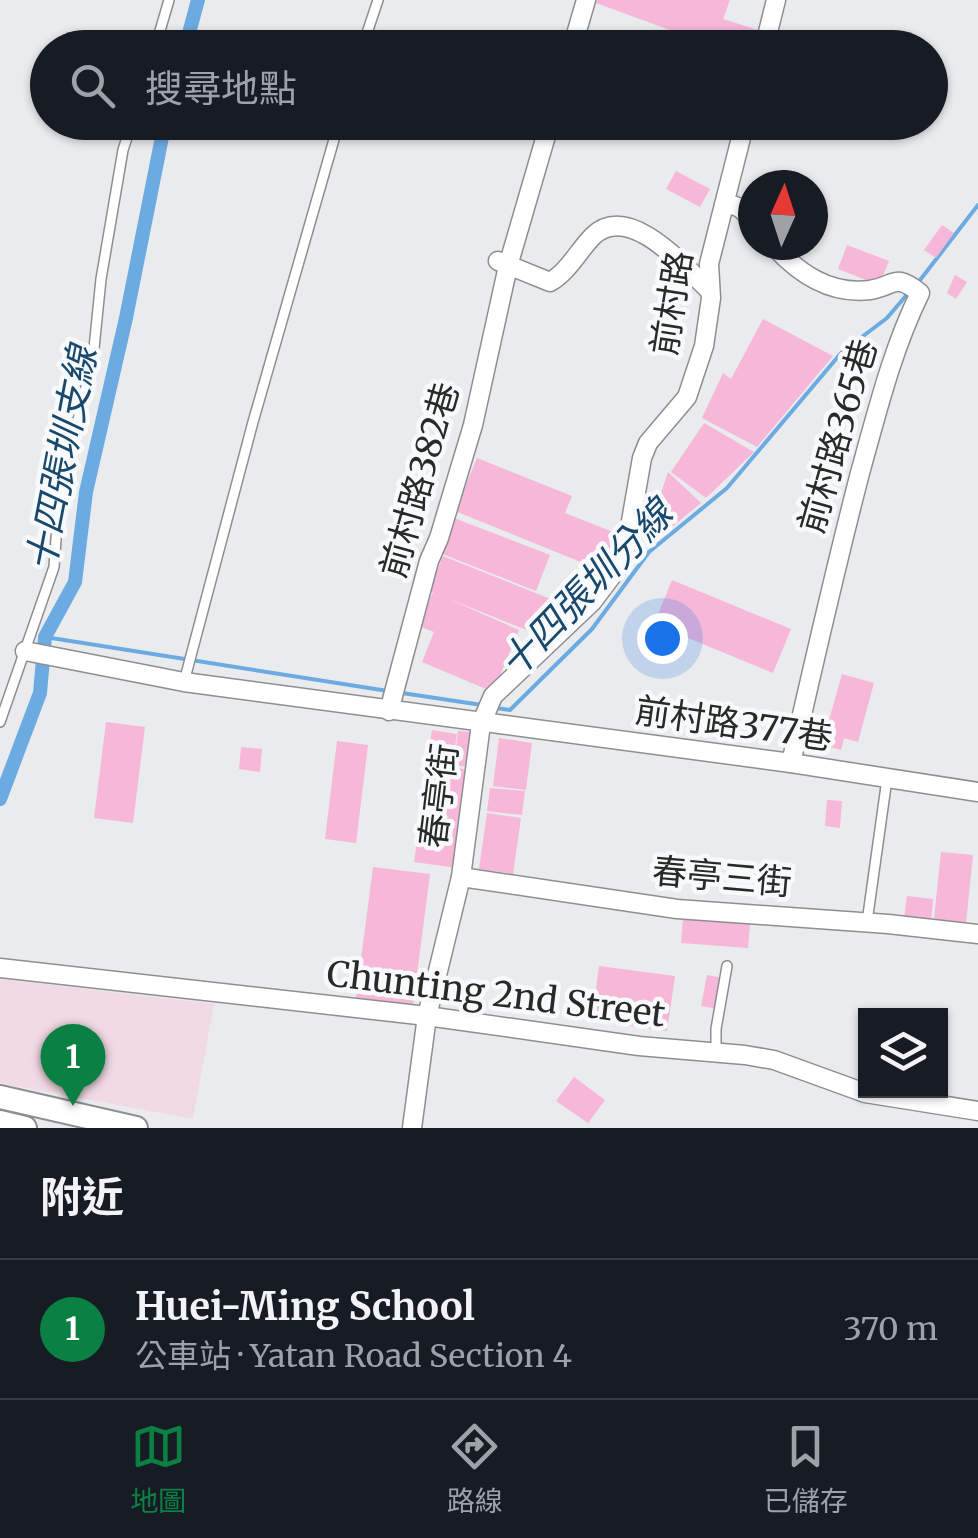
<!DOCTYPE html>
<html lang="zh-TW">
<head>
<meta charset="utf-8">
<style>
	:root { --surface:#171b24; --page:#20242c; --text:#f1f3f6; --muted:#9ea1a6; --line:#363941; --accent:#0b8043 }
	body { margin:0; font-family:Merriweather,"Noto Sans TC",serif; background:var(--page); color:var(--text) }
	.controls { position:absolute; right:30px; bottom:30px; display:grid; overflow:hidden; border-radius:0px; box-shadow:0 2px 8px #0004 }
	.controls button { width:90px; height:90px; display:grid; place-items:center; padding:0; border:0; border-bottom:2px solid var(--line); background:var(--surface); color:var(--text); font:50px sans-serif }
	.compass { position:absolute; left:738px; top:170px; width:90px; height:90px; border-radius:50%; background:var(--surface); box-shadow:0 2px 8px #0004; rotate:3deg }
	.you { position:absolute; left:662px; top:638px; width:35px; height:35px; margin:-25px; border:8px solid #fff; border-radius:50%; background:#1a73e8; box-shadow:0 0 0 15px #1a73e833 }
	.badge { display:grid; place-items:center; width:65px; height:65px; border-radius:50%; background:var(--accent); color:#fff; font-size:32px; font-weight:700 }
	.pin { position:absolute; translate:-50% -82px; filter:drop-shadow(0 2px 5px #0008) }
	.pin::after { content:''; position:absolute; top:52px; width:35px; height:30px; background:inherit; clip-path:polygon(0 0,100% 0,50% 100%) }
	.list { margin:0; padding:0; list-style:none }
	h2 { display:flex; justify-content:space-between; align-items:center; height:130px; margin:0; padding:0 40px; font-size:42px }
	h2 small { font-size:32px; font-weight:400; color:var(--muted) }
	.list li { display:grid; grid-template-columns:65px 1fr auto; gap:30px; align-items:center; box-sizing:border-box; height:140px; padding:0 40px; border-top:2px solid var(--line) }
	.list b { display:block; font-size:38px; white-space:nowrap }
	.list p { margin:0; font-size:32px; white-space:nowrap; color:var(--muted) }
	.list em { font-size:32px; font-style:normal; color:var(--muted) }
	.icon { flex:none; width:55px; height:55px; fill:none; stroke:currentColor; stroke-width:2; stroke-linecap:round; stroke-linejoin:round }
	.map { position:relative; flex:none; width:978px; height:1128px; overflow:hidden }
	.search { position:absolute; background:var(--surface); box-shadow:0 2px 8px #0004; left:30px; right:30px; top:30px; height:110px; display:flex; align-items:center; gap:25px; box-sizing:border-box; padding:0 35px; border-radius:55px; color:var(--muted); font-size:38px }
	.sheet { height:270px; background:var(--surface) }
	nav { display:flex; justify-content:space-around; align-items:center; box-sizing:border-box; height:140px; border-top:2px solid var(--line); background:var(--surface); font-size:28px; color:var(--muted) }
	nav a { display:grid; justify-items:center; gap:5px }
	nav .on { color:var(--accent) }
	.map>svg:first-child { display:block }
	.education { fill:#f2dae5 }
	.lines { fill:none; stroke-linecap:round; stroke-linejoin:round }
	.stream { stroke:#6cabe2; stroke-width:4 }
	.canal { stroke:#6cabe2; stroke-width:14 }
	.building { fill:#f6b7d8 }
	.lane-casing { stroke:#8d8e90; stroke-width:12 }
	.street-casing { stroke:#8d8e90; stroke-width:21 }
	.secondary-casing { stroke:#8d8e90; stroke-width:26 }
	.lane { stroke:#fff; stroke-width:9 }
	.street { stroke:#fff; stroke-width:18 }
	.secondary { stroke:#fff; stroke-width:22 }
	.labels { text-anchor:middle; stroke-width:9; stroke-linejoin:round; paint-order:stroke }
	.street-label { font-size:35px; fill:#282929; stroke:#f8f9fb }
	.water-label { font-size:38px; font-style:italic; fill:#19486d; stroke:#f8f9fb }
</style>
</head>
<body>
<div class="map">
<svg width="978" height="1128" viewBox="0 0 978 1128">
	<rect width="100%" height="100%" fill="#eaebed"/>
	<path class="education" d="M0,979L214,1004L193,1119L0,1083Z"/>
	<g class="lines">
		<g class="stream">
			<path d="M917,284L978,205"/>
			<path d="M45,637L388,691"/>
			<path d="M402,693L482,705"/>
			<path d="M496,708L510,710L592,629L649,552L727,488L842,352L887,318L910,291"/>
		</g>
		<g class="canal">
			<path d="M185,48L198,0"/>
			<path d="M0,799L40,693L45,637L75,582L86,492L126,318L165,122"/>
		</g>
	</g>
	<g class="building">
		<path d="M597,0H730L723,19L764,32L759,48H715L717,39L703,34L700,41L596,3Z"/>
		<path d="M676,171L710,189L700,207L666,189Z"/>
		<path d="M942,225L954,233L936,258L924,250Z"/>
		<path d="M847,245L889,261L879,285L838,269Z"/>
		<path d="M955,275L967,282L956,299L947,293Z"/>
		<path d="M763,319L833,356L757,447L702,418L723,373L731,379Z"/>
		<path d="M704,423L754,452L706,498L671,472Z"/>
		<path d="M477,458L572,496L565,513L618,534L603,571L455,511Z"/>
		<path d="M668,472L701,503L660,537L650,526Z"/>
		<path d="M454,518L550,555L536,591L440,553Z"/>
		<path d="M443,556L553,600L539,635L444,597L519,630L493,692L422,662L434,632L419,626L433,592L429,591Z"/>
		<path d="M672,580L791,629L773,673L654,624Z"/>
		<path d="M842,674L874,683L858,742L844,738L841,750L822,745Z"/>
		<path d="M106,722L145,727L133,823L94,818Z"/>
		<path d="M432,730L457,734L452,765L427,761Z"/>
		<path d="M458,731L472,732L468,767L454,765Z"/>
		<path d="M499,738L532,743L526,790L493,786Z"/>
		<path d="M337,741L368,745L356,843L325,839Z"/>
		<path d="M241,747L262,749L260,772L239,769Z"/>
		<path d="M428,764L470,770L457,868L414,862Z"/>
		<path d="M490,788L525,791L522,815L487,811Z"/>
		<path d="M827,800L842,801L840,828L825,826Z"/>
		<path d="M487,813L521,818L513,874L479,869Z"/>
		<path d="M941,852L973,855L966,923L934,919Z"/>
		<path d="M373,867L430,874L413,1005L356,998Z"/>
		<path d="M907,896L933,899L931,922L904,919Z"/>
		<path d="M683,917L750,923L748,948L681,943Z"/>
		<path d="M599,966L675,976L667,1031L592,1020Z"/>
		<path d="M707,975L724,978L718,1009L701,1006Z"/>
		<path d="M574,1077L605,1100L588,1123L556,1101Z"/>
	</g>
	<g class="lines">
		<defs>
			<g id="lane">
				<path d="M155,48L169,0"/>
				<path d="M362,48L378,0"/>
				<path d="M184,682L253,422L339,122"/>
				<path d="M0,722L54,567L59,498L93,358L101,279L123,150L132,122"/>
				<path d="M867,922L887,779"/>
				<path d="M716,1053V1029L727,966"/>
			</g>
			<g id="street">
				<path d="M572,48L586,0"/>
				<path d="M764,48L776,0"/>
				<path d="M724,205C738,203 744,211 753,221"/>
				<path d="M773,245C798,273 829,295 870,290C896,286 893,272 920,293C892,350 877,412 860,473C835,569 813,666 791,763"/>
				<path d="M498,261L550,282C568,272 579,250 593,236C629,201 685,267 710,291"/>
				<path d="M25,651L184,682L791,763L978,792"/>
				<path d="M389,711L429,561L439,538L473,425L508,266L550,122"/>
				<path d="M461,877L677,909L888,924L978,934"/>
				<path d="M0,968L427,1016L639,1046L745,1055L774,1060L865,1093L978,1111"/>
				<path d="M412,1128L427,1016L461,877L481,724L493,696L592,602L617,569L627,544L642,458L648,443L687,397L704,346L711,298L709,264L745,122"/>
			</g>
			<g id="secondary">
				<path d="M0,1097L136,1128"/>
				<path d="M0,1122L25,1128"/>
			</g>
		</defs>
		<use href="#lane" class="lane-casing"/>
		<use href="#street" class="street-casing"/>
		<use href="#secondary" class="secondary-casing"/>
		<use href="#lane" class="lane"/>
		<use href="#street" class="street"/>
		<use href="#secondary" class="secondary"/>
	</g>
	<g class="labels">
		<g class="street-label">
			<text transform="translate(672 303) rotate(-81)" y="12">前村路</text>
			<text transform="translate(838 436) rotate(-74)" y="12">前村路365巷</text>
			<text transform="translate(420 480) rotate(-74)" y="12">前村路382巷</text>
			<text transform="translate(734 724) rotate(8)" y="12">前村路377巷</text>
			<text transform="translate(439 796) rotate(-83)" y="12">春亭街</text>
			<text transform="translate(722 877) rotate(5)" y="12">春亭三街</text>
			<text transform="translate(496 994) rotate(7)" y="12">Chunting 2nd Street</text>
		</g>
		<g class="water-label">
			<text transform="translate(62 459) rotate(-79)" y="13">十四張圳支線</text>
			<text transform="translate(586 589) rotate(-46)" y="13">十四張圳分線</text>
		</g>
	</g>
</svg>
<div class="controls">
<button><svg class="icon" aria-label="layers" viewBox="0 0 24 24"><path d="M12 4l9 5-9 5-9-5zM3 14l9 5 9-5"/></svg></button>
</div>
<svg class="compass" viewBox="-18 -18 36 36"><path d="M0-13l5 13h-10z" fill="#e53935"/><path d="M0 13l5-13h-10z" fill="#9ea1a6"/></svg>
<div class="you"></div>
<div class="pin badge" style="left:73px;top:1106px">1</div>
<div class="search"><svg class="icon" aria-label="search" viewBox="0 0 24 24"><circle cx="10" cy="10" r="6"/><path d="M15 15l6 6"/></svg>搜尋地點</div>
</div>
<section class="sheet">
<h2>附近<small></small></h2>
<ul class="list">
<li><span class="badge">1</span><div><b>Huei-Ming School</b><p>公車站 · Yatan Road Section 4</p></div><em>370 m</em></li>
</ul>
</section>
<nav>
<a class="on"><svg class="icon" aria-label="map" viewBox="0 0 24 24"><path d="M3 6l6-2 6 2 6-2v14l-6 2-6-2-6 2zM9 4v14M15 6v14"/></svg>地圖</a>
<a><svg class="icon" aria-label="directions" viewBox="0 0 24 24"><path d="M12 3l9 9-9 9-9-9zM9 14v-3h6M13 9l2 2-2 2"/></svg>路線</a>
<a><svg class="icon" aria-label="saved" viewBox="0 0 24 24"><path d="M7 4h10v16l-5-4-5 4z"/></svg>已儲存</a>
</nav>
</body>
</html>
